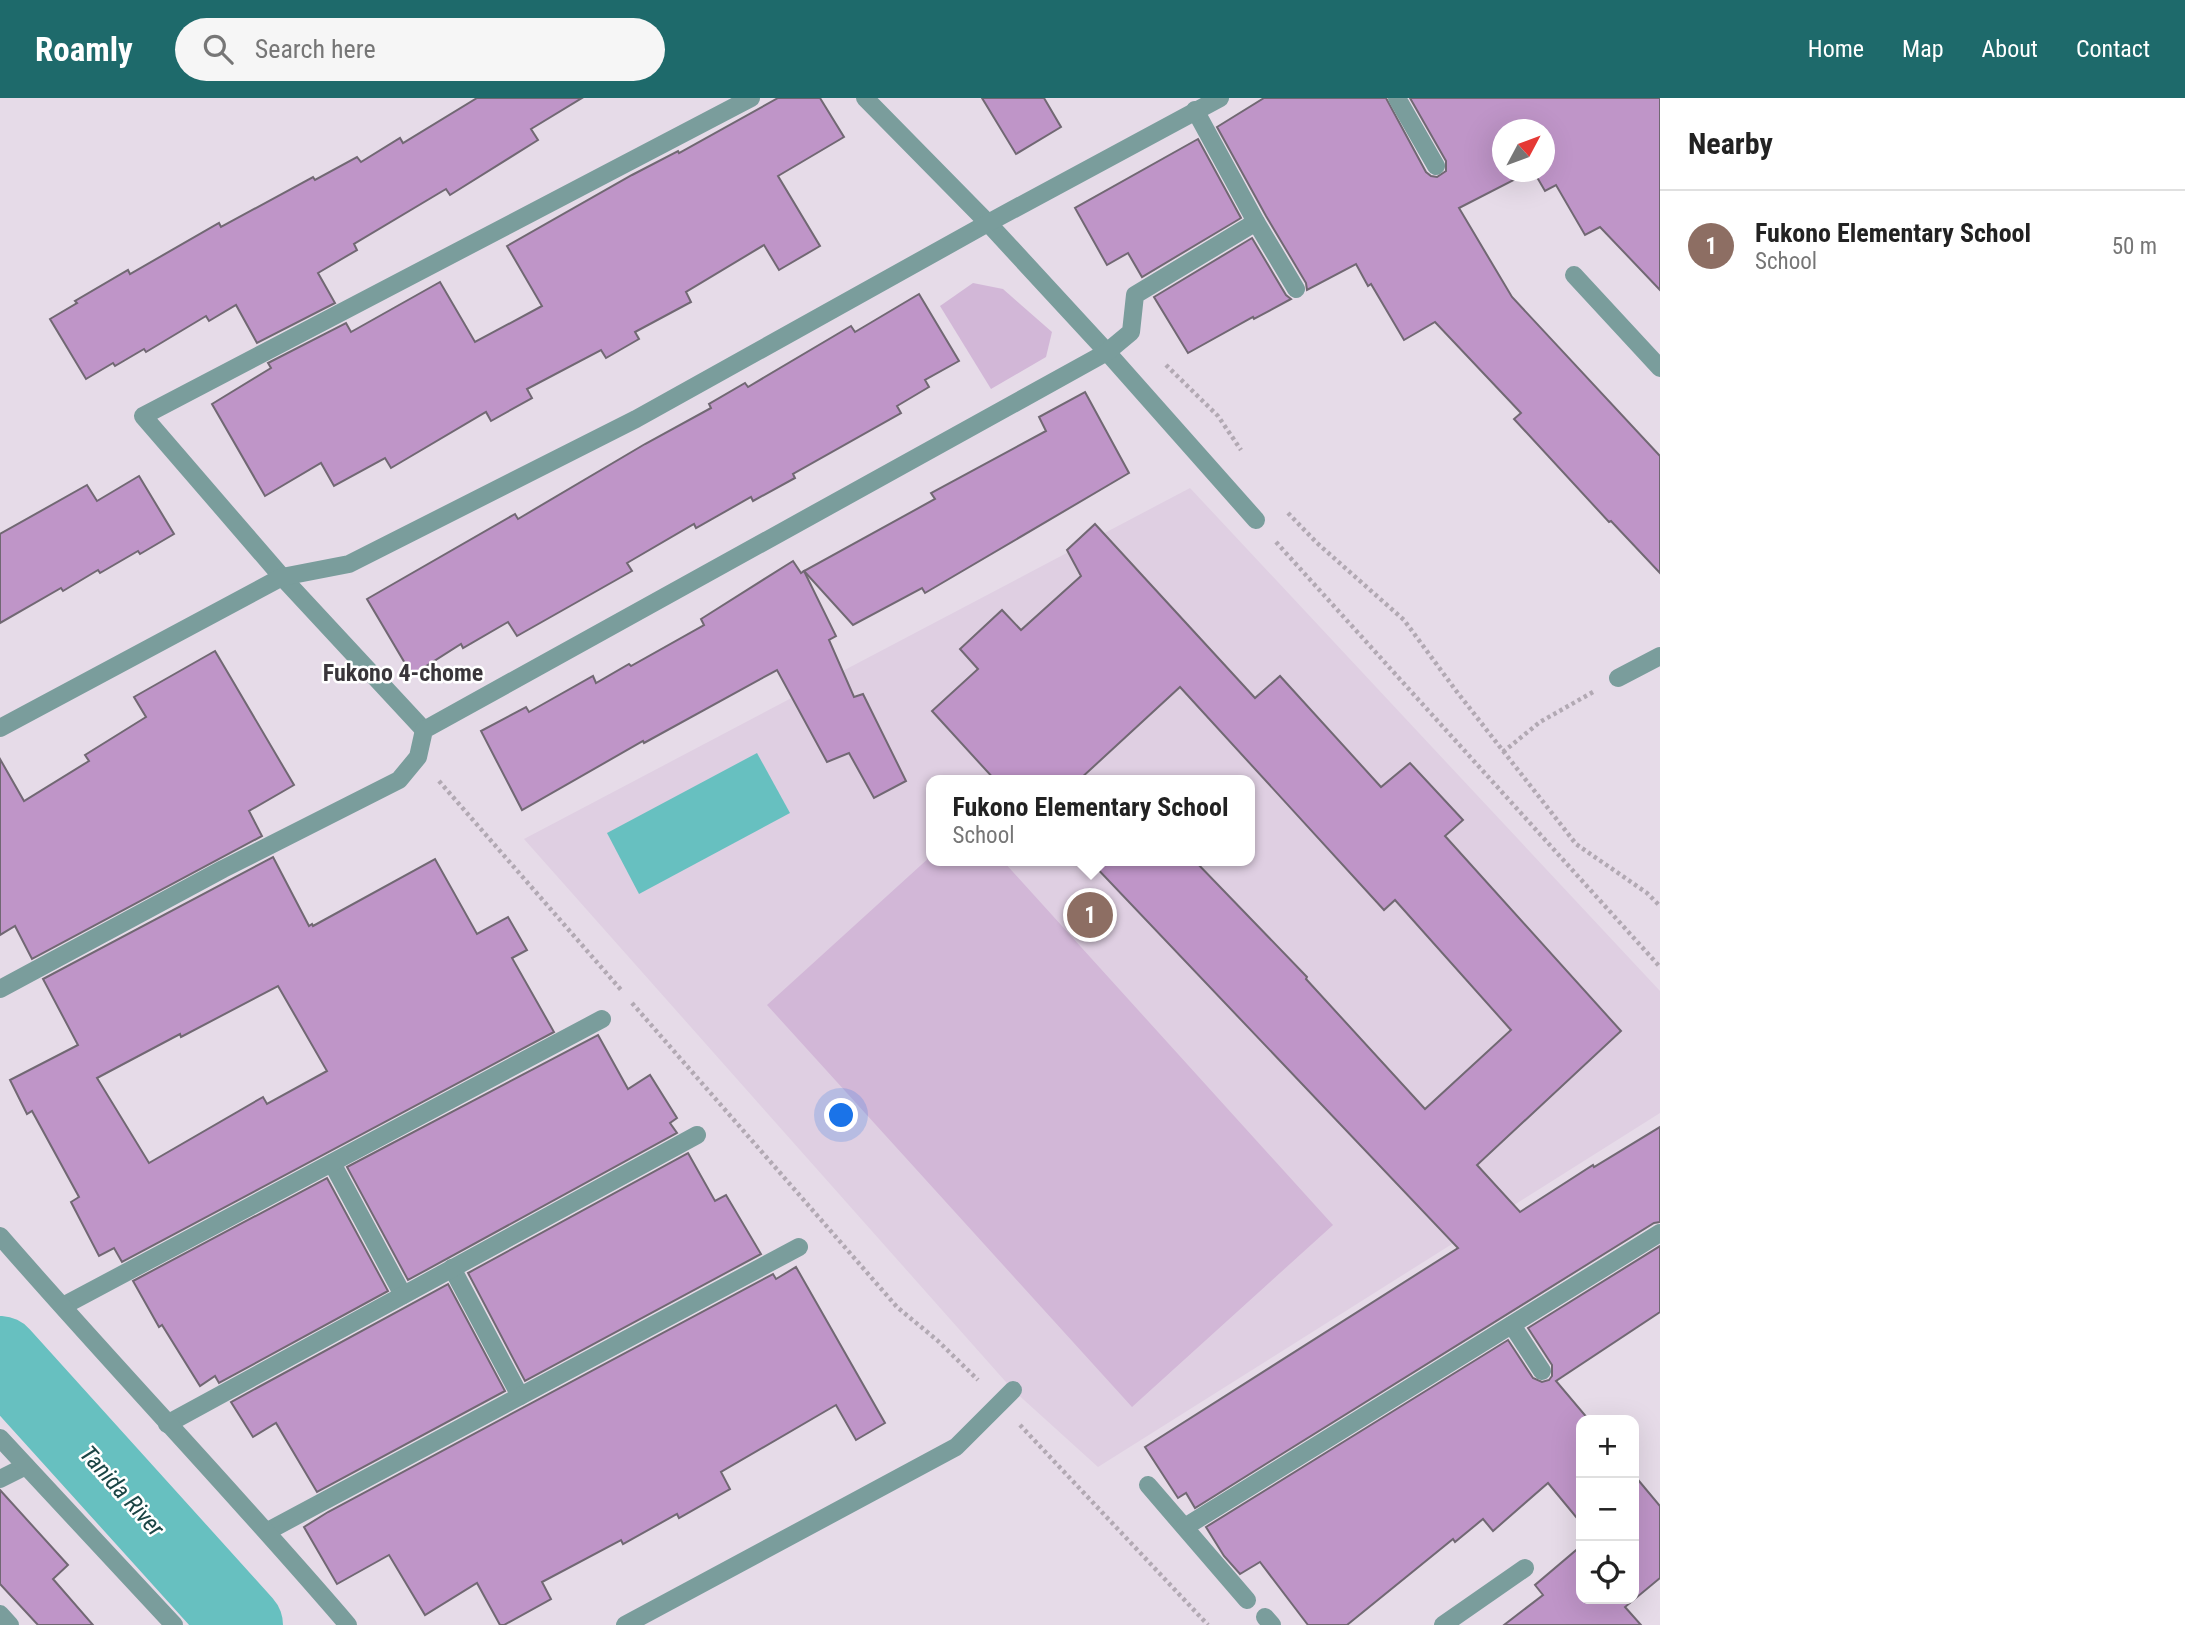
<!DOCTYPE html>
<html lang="en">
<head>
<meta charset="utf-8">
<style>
	:root { --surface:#fff; --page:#f6f6f6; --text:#222; --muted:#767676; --line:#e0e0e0; --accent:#1e6a6b }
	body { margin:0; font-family:"Roboto Condensed",sans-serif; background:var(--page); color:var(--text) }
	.controls { position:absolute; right:21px; bottom:21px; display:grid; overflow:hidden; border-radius:14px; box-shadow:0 7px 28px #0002 }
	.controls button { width:63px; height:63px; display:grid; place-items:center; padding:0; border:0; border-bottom:2px solid var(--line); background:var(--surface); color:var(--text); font:35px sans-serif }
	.compass { position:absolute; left:1492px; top:21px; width:63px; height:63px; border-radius:50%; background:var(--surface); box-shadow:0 7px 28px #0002; rotate:49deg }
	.you { position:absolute; left:842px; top:1018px; width:24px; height:24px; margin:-18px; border:5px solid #fff; border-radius:50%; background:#1a73e8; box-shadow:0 0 0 10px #1a73e833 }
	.badge { display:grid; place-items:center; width:46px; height:46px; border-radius:50%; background:var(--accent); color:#fff; font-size:23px; font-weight:700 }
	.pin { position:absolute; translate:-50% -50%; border:4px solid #fff; box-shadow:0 2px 7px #0006 }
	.popup { position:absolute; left:926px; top:677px; width:329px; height:91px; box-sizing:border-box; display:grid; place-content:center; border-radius:14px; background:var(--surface); filter:drop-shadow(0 2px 5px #0005); font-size:23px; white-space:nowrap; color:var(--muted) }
	.popup b { font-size:26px; color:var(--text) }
	.popup::after { content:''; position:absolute; left:50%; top:100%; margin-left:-14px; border:14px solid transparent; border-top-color:var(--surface) }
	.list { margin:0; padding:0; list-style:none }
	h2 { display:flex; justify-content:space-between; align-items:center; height:91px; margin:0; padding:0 28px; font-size:30px }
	h2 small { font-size:23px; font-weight:400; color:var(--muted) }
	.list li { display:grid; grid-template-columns:46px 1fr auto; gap:21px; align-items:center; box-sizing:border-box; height:112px; padding:0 28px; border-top:2px solid var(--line) }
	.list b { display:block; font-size:26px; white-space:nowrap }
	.list p { margin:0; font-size:23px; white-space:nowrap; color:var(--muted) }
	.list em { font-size:23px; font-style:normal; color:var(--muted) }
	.icon { flex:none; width:38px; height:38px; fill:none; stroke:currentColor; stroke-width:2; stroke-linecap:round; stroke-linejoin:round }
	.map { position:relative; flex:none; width:1660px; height:1527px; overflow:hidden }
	header { display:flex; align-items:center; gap:42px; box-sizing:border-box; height:98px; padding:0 35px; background:var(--accent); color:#fff }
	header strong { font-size:33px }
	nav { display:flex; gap:38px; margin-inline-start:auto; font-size:24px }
	.search { width:490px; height:63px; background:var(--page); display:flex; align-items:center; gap:18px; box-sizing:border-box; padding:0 24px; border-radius:38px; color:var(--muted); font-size:26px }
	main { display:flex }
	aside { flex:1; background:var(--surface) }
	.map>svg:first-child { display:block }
	.built { fill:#dfcfe2; fill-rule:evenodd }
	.green { fill:#d2b7d7 }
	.water { fill:#67c0c0 }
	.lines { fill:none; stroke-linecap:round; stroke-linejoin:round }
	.river { stroke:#67c0c0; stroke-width:80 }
	.building { fill:#bf95c8; stroke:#716873; stroke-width:2; fill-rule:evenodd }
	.path { stroke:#b2a9b3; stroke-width:4.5; stroke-dasharray:3.5 3.5; stroke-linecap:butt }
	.service { stroke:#7a9d9c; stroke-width:18 }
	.minor { stroke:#7a9d9c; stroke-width:18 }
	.tertiary { stroke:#7a9d9c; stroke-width:18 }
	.labels { text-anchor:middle; stroke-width:5; stroke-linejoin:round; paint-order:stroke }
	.neighbourhood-label { font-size:24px; font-weight:bold; fill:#39353a; stroke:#fff }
	.water-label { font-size:24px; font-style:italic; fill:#1b4545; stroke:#fff }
</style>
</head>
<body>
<header>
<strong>Roamly</strong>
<div class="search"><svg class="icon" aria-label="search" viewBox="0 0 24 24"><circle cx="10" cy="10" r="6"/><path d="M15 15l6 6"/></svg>Search here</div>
<nav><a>Home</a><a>Map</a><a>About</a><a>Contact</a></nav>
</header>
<main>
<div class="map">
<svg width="1660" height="1527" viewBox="0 0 1660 1527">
	<rect width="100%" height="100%" fill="#e6dbe8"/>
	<path class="built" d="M1190,390L1660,893V1015L1098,1369L1013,1292L524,741ZM931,682H1249V763H931Z"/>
	<g class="green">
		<path d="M973,185L1003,191L1052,234L1046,259L991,291L940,208Z"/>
		<path d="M931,758V763H1003L1333,1127L1132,1309L767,907Z"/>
	</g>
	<path class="water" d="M757,655L790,715L639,796L607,735Z"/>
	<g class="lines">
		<path class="river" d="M0,1258L243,1527"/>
	</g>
	<g class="building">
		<path d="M477,0H582L531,31L538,42L450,97L446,91L354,146L357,152L318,175L335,205L257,245L236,207L209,223L206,218L146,254L144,251L115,268L113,265L86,281L50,221L77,205L75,203L128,172L130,176L219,125L221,129L313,79L315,82L357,59L361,64L400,40L403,45Z"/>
		<path d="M778,0H820L844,39L778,78L820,148L779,172L764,147L686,194L691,204L635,234L639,241L606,260L601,252L527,291L532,300L491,323L486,314L391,370L385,360L334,388L321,365L265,398L212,306L271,270L268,265L346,225L351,234L440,184L475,244L542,208L507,148L632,77L678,53L679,55Z"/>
		<path d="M982,0H1044L1061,29L1016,56Z"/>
		<path d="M1264,0H1386L1426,74L1431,78L1437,79L1446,73V63L1410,0H1660V192L1600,129L1585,137L1556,87L1545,93L1534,74H1544V32H1502V74H1529L1459,110L1512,199L1660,358V475L1611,423L1609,424L1514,321L1521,315L1435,224L1404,242L1371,186L1368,188L1356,166L1307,192L1306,185L1266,118L1217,29Z"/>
		<path d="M1198,41L1241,120L1142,179L1128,155L1107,167L1075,110Z"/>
		<path d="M1252,140L1286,197L1291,201L1254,221L1253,219L1188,255L1154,199Z"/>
		<path d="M919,196L959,263L925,282L929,289L897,308L901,315L793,376L795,380L753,403L751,399L696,430L694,426L627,465L632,473L517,538L508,524L463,550L461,546L412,577L367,501L515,416L518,421L645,346L711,310L709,306L745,285L748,289L851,228L855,234Z"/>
		<path d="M1085,294L1129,375L925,495L922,490L853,527L804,473L935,401L931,395L1046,333L1039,319Z"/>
		<path d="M139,378L174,436L140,456L138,453L100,475L98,472L63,493L61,490L0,525V436L87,387L97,403Z"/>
		<path d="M1095,426L1255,600L1280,578L1381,689L1410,665L1463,722L1445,738L1621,933L1477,1067L1520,1114L1593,1067L1594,1069L1660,1029V1124L1654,1125L1195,1410L1186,1395L1178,1400L1145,1349L1458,1150L1090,763H1195L1307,879L1306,881L1425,1011L1511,932L1395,802L1384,812L1180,589L1079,682H995L932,613L978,571L960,551L1002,512L1021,532L1081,478L1067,452Z"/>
		<path d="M793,463L801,475L804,473L836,538L829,542L854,599L863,596L906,683L874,700L849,655L827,664L777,572L644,645L643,643L522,712L481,633L526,609L529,614L593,578L596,585L629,566L631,568L704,527L701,521Z"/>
		<path d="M215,553L294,687L249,713L262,738L32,861L15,828L0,837V661L24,703L89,663L85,657L146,619L134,599Z"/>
		<path d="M273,759L309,828L312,826L313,828L435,761L477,836L508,819L527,852L512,860L554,934L122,1164L114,1150L99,1158L71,1104L79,1099L32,1013L27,1016L10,982L78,947L43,881ZM278,888L327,973L267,1006L263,999L149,1065L97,980L180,936L181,939Z"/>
		<path d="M598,937L628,991L650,977L677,1020L670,1025L677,1035L408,1182L347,1069Z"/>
		<path d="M688,1055L715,1103L726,1097L761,1156L525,1283L468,1175Z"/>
		<path d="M327,1080L388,1193L219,1285L215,1278L200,1288L162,1227L159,1229L133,1183Z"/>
		<path d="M1660,1148V1214L1556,1283L1589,1322H1581V1425L1548,1385L1493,1433L1483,1421L1455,1444L1453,1441L1347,1527H1308L1260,1464L1240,1476L1224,1458L1206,1429L1508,1242L1533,1280L1542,1284L1549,1282L1552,1278V1267L1528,1230Z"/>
		<path d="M796,1169L885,1325L856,1342L836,1307L721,1374L730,1391L679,1420L677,1416L623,1446L621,1442L542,1484L551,1501L504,1527H500L477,1485L425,1517L389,1457L337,1486L304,1429L328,1414L773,1176L776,1181Z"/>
		<path d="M448,1186L505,1293L317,1394L276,1325L253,1339L231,1304Z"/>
		<path d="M1634,1377L1660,1408V1480L1625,1509L1641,1527H1504L1543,1497L1535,1487L1581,1448V1501H1634Z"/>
		<path d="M0,1392L68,1467L53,1481L93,1527H38L0,1486Z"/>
	</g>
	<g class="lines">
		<g class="path">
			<path d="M1166,267L1218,318L1241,352"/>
			<path d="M1288,415L1317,445L1404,522L1457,594L1576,746L1647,795L1660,808"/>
			<path d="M1276,444L1660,869"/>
			<path d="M1503,654L1540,624L1593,594"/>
			<path d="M439,683L622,893"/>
			<path d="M632,905L897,1209L938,1243L978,1282"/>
			<path d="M1020,1327L1208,1527"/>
		</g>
		<g class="service">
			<path d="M332,1065L403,1197"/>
			<path d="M452,1170L520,1298"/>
			<path d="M63,1208L602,921"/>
			<path d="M1512,1227L1542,1273"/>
			<path d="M167,1326L697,1037"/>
		</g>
		<g class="minor">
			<path d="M865,0L988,125L1107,254L1256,422"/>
			<path d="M1397,0L1436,68"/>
			<path d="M1256,124L1296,191"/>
			<path d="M1574,177L1660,270"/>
			<path d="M1618,580L1660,558"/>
			<path d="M424,632L282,479L143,318L751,0"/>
			<path d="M0,891L223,771L399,682L418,659L424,632L1107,254L1131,234L1135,197L1256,124L1195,12"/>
			<path d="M0,1381L26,1368"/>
			<path d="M1148,1387L1247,1502"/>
			<path d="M1185,1429L1660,1135"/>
			<path d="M268,1433L799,1149"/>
			<path d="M0,1516L10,1527"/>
			<path d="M1265,1519L1272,1527"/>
			<path d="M625,1527L956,1349L1013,1292"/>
			<path d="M1443,1527L1525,1470"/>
		</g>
		<g class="tertiary">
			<path d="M0,630L282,479L349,466L636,321L988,125L1220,0"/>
			<path d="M0,1138C114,1269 235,1395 348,1527"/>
			<path d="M0,1340L174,1527"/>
		</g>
	</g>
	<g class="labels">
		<g class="neighbourhood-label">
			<text x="403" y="583">Fukono 4-chome</text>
		</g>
		<g class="water-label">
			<text transform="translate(122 1393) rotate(48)" y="8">Tanida River</text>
		</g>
	</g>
</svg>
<div class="controls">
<button>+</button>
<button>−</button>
<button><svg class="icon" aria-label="locate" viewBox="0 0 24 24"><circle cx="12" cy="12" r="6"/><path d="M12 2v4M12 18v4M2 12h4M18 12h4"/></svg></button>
</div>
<svg class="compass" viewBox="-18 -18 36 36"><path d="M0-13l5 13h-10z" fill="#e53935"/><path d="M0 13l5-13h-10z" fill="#767676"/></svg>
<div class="you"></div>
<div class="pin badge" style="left:1090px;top:817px;background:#8d6e63">1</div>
<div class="popup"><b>Fukono Elementary School</b>School</div>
</div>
<aside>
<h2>Nearby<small></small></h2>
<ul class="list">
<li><span class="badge" style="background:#8d6e63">1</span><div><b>Fukono Elementary School</b><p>School</p></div><em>50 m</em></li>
</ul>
</aside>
</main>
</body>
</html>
